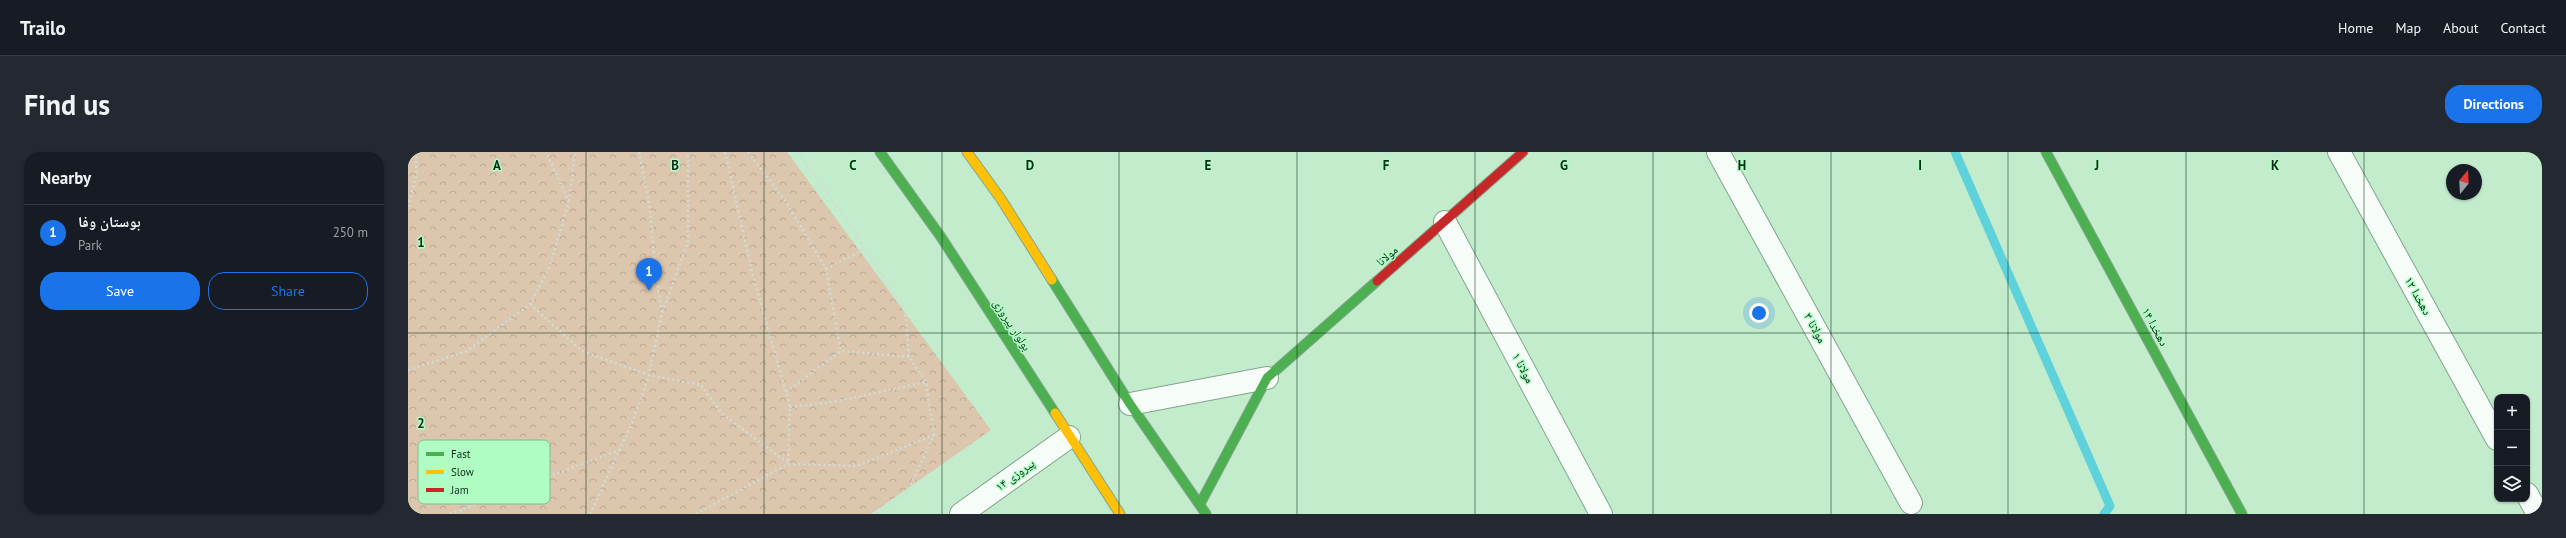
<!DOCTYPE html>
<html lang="en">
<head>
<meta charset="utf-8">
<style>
	:root { --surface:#171b24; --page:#242831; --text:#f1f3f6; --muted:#9ea1a6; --line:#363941; --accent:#1a73e8 }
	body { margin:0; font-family:"PT Sans","Noto Naskh Arabic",sans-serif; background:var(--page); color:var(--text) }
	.controls { position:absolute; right:12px; bottom:12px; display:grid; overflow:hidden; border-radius:8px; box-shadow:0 1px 3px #0004 }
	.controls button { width:36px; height:36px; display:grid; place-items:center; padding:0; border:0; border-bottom:1px solid var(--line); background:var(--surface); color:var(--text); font:20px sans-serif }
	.compass { position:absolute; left:2038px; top:12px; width:36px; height:36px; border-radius:50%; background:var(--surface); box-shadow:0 1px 3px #0004; rotate:18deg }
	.you { position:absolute; left:1351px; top:161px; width:14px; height:14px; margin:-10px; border:3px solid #fff; border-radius:50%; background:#1a73e8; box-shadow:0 0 0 6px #1a73e833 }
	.badge { display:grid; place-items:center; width:26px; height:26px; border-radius:50%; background:var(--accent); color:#fff; font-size:13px; font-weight:700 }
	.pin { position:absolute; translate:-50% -33px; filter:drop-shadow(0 1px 2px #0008) }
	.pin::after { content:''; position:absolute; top:21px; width:14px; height:12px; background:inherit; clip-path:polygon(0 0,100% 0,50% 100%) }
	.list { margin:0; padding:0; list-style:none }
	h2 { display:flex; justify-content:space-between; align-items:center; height:52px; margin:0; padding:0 16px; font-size:17px }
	h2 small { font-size:13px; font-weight:400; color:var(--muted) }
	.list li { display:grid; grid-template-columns:26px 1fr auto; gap:12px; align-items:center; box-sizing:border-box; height:56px; padding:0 16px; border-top:1px solid var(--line) }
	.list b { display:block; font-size:15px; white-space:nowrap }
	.list p { margin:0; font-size:13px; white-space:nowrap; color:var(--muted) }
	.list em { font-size:13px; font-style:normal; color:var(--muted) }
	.actions { display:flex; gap:8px; padding:12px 16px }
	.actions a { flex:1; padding:9px 0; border:1px solid var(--accent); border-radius:16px; text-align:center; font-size:14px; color:var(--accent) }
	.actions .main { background:var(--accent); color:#fff }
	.icon { flex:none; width:22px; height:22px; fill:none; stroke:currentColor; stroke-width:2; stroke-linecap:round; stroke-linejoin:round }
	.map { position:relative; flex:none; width:2134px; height:362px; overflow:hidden; border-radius:16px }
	header { display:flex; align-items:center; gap:24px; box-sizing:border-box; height:56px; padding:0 20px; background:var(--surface); border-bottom:1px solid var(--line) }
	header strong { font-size:19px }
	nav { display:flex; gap:22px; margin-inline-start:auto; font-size:14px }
	.intro { display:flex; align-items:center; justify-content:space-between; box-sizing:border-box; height:96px; padding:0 24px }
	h1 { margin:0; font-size:28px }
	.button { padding:10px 18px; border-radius:16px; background:var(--accent); color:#fff; font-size:14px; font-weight:700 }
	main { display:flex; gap:24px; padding:0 24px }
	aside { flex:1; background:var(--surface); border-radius:16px; box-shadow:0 1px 3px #0004 }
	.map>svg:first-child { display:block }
	.park { fill:url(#park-crowns) }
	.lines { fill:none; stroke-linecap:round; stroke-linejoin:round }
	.stream { stroke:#5ed2da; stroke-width:9 }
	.street-casing { stroke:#83a58d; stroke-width:24 }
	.fast-casing { stroke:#83a58d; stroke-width:11 }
	.slow-casing { stroke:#83a58d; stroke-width:11 }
	.jam-casing { stroke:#83a58d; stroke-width:11 }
	.path { stroke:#cfddd3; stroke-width:2.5; stroke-dasharray:2 3; stroke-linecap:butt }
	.street { stroke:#f6fcf7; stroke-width:22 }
	.fast { stroke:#4caf50; stroke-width:9 }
	.slow { stroke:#ffc107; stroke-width:9 }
	.jam { stroke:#c62828; stroke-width:9 }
	.grid { fill:none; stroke:#0c2c17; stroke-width:1; stroke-opacity:0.55 }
	.labels { text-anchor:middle; stroke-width:3; stroke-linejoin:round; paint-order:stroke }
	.street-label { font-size:12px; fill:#0c2c17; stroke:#b0fdc4 }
	.key { fill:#b0fdc4; stroke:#7fbe90; stroke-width:1 }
	.key-label { font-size:11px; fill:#0c2c17 }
	.grid-label { font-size:13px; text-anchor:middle; font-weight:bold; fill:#0c2c17; stroke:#b0fdc4; stroke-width:3; stroke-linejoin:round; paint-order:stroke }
</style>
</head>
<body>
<header>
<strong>Trailo</strong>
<nav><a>Home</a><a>Map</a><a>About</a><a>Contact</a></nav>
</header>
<div class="intro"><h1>Find us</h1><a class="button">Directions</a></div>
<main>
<aside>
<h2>Nearby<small></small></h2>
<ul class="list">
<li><span class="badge">1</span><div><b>بوستان وفا</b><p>Park</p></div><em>250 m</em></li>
</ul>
<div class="actions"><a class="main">Save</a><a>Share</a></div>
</aside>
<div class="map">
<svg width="2134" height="362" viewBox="0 0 2134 362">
	<defs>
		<pattern id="park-crowns" width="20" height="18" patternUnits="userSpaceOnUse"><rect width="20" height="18" fill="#ddc6ae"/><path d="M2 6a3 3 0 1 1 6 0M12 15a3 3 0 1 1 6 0" fill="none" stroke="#bcaa95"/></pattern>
	</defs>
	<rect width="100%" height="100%" fill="#c2eccc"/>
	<path class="park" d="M0,0H379L583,278L463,362H0Z"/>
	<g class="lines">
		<path class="stream" d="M1547,0L1702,354L1696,362"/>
		<defs>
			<g id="street">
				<path d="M1310,0L1503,351"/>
				<path d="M1931,0L2089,287"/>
				<path d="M1037,70L1193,362"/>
				<path d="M722,252L859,226"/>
				<path d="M2119,342L2130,362"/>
				<path d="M553,362L661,285"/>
			</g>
			<g id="fast">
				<path d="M472,0L533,85L647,261"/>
				<path d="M1638,0L1834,362"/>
				<path d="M644,128L722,252L798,362"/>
				<path d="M792,352L859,226L969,129"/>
			</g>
			<g id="slow">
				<path d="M559,0L593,47L644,128"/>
				<path d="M647,261L712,362"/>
			</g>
			<path id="jam" d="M969,129L1115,0"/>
		</defs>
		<use href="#street" class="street-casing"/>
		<use href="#fast" class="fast-casing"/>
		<use href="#slow" class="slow-casing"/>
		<use href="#jam" class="jam-casing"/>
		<g class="path">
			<path d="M231,0L242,57L248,125L254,160"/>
			<path d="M317,0L344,120L382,255L380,312"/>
			<path d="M340,0L378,50L418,117L433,199"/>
			<path d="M390,0L437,66L497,159L501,205L518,230L526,283L500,339L468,362"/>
			<path d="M161,49L167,0"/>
			<path d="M0,55L8,24V0"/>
			<path d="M418,117L457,97"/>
			<path d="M122,152L174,199L241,223L293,233L313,261L380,311"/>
			<path d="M0,218L59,199L122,152L141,116L161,50L138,0"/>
			<path d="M378,240L433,199L501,205"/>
			<path d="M382,255L425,250L518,230"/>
			<path d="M42,362L211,298"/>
			<path d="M182,362L224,271L241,223L254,161L280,90V0"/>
			<path d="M288,362L380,312L449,314L526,283"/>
		</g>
		<use href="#street" class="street"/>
		<use href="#fast" class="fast"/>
		<use href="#slow" class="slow"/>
		<use href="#jam" class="jam"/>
	</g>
	<path class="grid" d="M178,0V362M356,0V362M534,0V362M711,0V362M889,0V362M1067,0V362M1245,0V362M1423,0V362M1600,0V362M1778,0V362M1956,0V362M0,181H2134"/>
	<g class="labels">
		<g class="street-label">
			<text transform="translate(979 104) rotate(-41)" y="4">مولانا</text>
			<text transform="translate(2010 144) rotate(61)" y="4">دهخدا ۱۲</text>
			<text transform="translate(604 173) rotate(57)" y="4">بولوار پیروزی</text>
			<text transform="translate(1747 175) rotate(62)" y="4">دهخدا ۱۴</text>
			<text transform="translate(1407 176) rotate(61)" y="4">مولانا ۳</text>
			<text transform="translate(1115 216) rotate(62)" y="4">مولانا ۱</text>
			<text transform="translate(607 323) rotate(-36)" y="4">پیروزی ۱۴</text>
		</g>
	</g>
	<rect x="10" y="288" width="132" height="64" rx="6" class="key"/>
	<rect x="18" y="300" width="18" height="4" fill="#4caf50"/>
	<rect x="18" y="318" width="18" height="4" fill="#ffc107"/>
	<rect x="18" y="336" width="18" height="4" fill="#c62828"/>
	<g class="key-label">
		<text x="43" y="306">Fast</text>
		<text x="43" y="324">Slow</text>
		<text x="43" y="342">Jam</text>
	</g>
	<g class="grid-label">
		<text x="89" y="18">A</text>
		<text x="267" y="18">B</text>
		<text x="445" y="18">C</text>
		<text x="622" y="18">D</text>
		<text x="800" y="18">E</text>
		<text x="978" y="18">F</text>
		<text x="1156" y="18">G</text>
		<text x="1334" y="18">H</text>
		<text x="1512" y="18">I</text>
		<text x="1689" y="18">J</text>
		<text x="1867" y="18">K</text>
		<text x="13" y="95">1</text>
		<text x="13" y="276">2</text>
	</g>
</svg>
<div class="controls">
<button>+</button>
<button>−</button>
<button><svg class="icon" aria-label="layers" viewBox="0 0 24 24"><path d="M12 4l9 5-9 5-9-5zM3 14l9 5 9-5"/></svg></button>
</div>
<svg class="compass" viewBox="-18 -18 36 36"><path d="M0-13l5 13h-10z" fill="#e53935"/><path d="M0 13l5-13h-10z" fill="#9ea1a6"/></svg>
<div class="you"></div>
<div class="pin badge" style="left:241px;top:139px">1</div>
</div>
</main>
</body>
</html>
